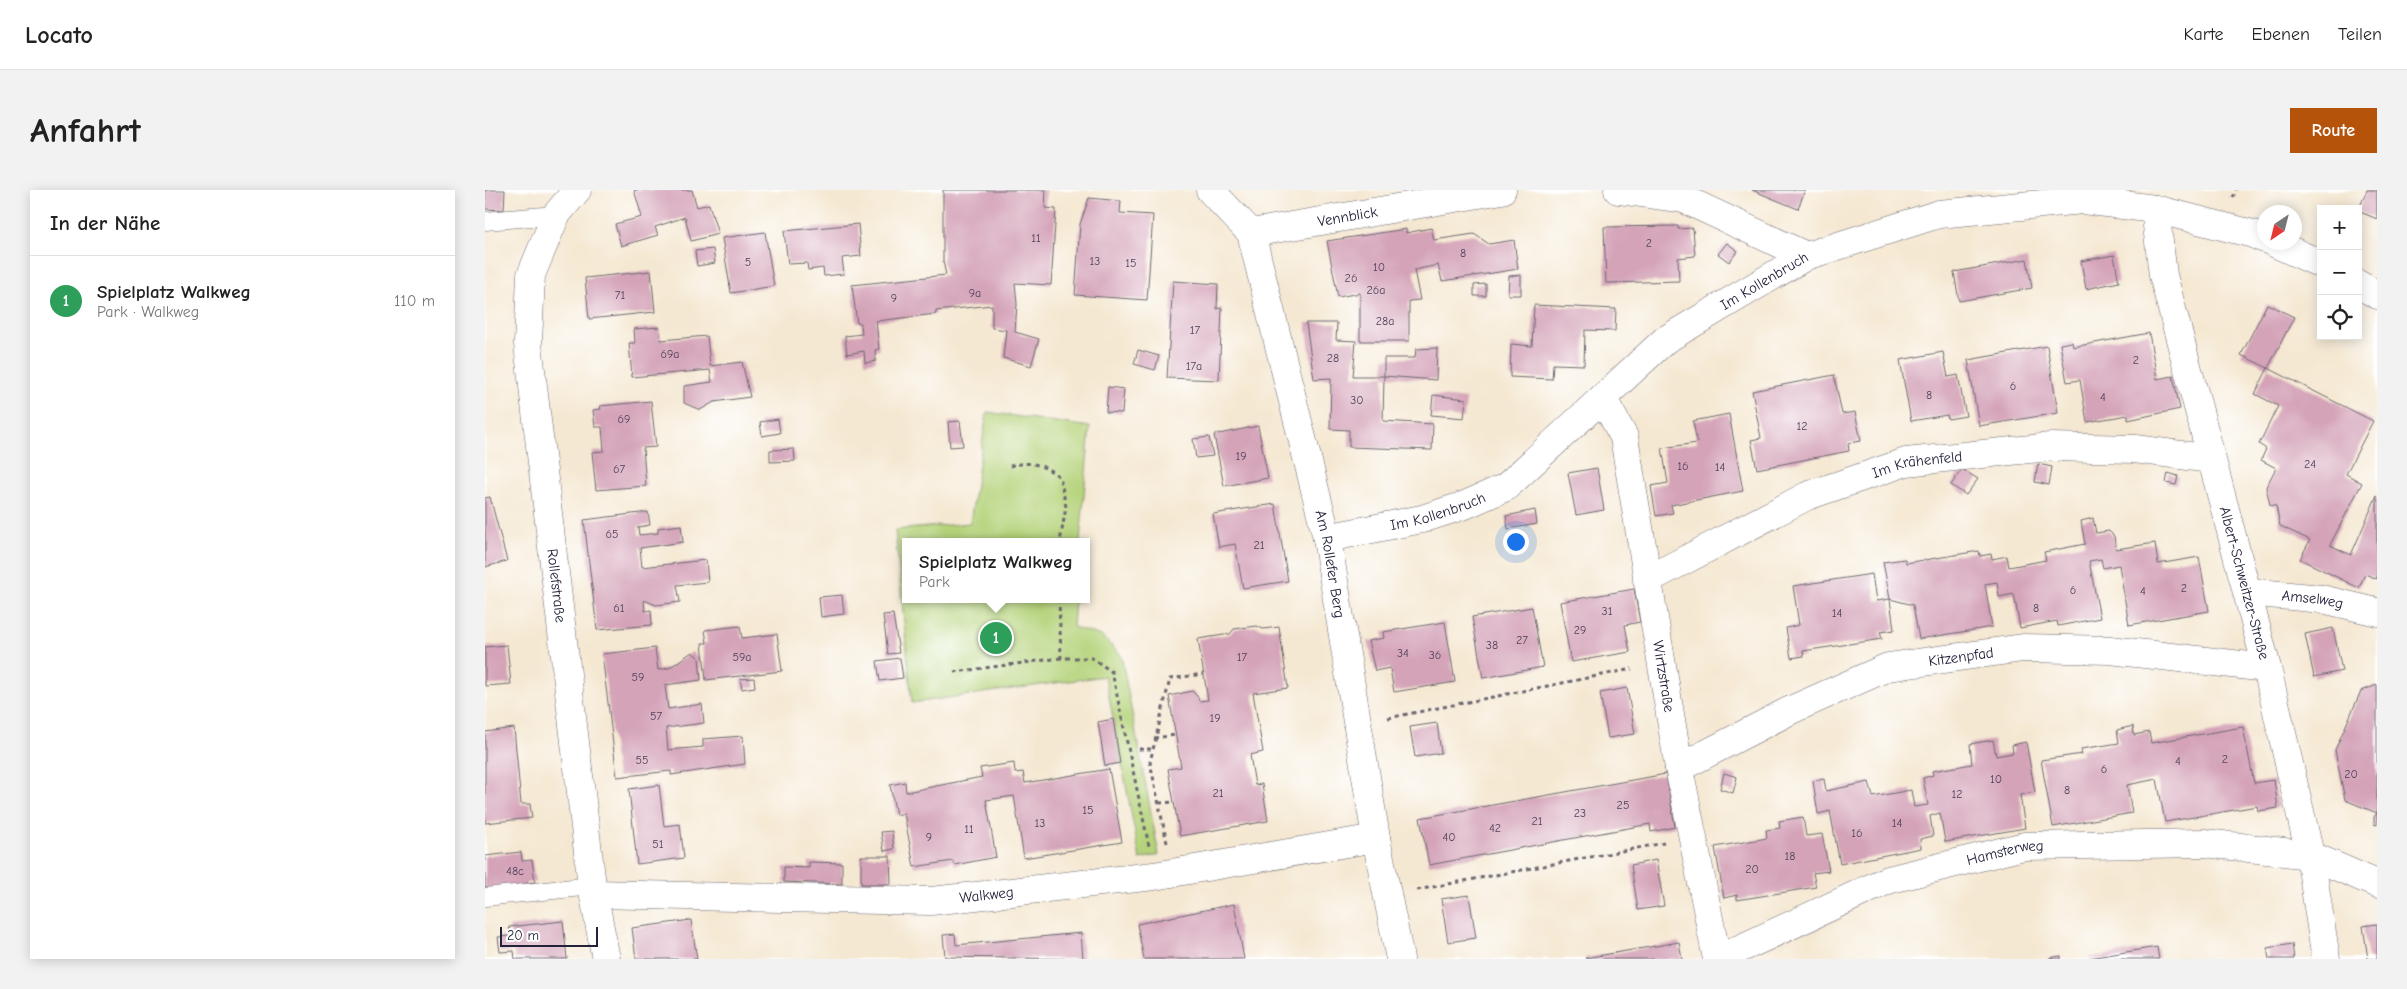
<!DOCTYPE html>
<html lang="de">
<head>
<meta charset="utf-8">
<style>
	:root { --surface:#fff; --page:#f2f2f2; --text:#222; --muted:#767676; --line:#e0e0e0; --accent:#b45309 }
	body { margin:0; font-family:"Comic Neue",sans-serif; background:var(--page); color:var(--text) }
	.controls { position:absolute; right:15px; top:15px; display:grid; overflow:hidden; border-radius:0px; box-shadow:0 2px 12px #0003 }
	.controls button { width:45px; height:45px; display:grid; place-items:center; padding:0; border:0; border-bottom:1px solid var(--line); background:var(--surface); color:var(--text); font:25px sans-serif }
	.compass { position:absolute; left:1772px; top:15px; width:45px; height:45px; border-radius:50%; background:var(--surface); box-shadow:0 2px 12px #0003; rotate:215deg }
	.scale { position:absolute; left:15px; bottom:12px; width:98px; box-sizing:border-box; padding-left:5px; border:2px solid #22223b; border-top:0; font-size:14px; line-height:18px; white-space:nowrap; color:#22223b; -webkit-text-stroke:4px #fff; paint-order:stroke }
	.you { position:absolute; left:1030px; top:351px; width:18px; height:18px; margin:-12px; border:4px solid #fff; border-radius:50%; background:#1a73e8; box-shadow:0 0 0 8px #1a73e833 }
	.badge { display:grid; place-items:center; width:32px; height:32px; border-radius:50%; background:var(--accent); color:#fff; font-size:16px; font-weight:700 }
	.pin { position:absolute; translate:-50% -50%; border:2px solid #fff; box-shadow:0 1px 5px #0006 }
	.popup { position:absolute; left:417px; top:348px; width:188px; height:65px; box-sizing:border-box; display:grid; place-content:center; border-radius:0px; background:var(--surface); filter:drop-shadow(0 1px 4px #0005); font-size:16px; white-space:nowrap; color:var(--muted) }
	.popup b { font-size:19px; color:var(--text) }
	.popup::after { content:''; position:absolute; left:50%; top:100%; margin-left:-10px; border:10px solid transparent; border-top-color:var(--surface) }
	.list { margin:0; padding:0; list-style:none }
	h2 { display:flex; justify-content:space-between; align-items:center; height:65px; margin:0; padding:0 20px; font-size:21px }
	h2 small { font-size:16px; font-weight:400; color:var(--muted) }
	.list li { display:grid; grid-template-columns:32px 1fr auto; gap:15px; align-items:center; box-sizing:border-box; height:90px; padding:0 20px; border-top:1px solid var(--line) }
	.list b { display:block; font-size:19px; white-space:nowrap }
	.list p { margin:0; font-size:16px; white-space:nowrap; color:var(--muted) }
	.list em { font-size:16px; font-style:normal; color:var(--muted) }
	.icon { flex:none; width:28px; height:28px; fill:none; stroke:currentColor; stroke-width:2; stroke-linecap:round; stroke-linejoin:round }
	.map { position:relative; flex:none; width:1892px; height:769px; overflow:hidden; border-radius:0px }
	header { display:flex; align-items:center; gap:30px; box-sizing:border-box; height:70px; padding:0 25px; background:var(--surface); border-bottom:1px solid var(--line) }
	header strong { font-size:24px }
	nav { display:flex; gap:28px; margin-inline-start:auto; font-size:18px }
	.intro { display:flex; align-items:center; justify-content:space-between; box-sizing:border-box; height:120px; padding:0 30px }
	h1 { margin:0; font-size:35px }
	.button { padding:12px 22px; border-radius:0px; background:var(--accent); color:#fff; font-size:18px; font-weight:700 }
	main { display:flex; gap:30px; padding:0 30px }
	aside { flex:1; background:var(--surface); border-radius:0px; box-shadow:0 2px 12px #0003 }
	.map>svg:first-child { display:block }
	.green { fill:#b5d37a; stroke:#6c7a5a }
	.building { fill:#d4a3b8 }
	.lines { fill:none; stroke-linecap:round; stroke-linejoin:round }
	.lane-casing { stroke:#6c6770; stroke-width:19 }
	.street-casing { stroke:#6c6770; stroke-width:29 }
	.path { stroke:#6c6770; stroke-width:3; stroke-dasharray:4 4; stroke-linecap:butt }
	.lane { stroke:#fff; stroke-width:18 }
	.street { stroke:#fff; stroke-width:28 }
	.labels { text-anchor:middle; stroke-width:5; stroke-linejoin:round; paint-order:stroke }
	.number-label { font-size:12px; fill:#4e425a }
	.street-label { font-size:15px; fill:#22223b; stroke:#fff }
</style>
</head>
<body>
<header>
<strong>Locato</strong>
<nav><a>Karte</a><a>Ebenen</a><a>Teilen</a></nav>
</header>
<div class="intro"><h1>Anfahrt</h1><a class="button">Route</a></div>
<main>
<aside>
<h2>In der Nähe<small></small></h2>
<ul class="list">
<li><span class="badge" style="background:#2e9e5b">1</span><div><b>Spielplatz Walkweg</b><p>Park · Walkweg</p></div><em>110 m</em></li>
</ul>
</aside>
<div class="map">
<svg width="1892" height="769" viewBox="0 0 1892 769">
	<rect width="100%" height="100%" fill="#fff"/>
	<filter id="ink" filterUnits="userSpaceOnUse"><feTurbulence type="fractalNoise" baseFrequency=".02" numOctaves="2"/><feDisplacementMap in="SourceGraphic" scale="10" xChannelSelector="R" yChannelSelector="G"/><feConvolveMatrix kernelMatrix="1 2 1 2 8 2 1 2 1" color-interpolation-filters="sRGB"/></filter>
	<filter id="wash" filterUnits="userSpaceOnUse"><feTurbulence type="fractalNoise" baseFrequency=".0096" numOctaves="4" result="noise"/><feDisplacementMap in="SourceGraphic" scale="20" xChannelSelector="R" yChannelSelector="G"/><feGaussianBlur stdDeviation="1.12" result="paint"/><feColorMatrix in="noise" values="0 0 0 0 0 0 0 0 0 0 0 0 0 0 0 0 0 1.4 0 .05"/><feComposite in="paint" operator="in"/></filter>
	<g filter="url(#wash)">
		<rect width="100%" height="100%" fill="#f5e8d2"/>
		<path class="green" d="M502,222L605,237L595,352H421V409H590L588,437L616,446L636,465L674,665L655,669L620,486L427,513L410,340L485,333Z"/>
		<g id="blocks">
			<g class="building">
				<path d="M0,0H20L19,20L0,19Z"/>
				<path d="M149,0H207L212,17L224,14L233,44L206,51L200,27L170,37L173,45L136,56L130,34L157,27Z"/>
				<path d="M458,0H561L560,18L571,19L566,95L530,93L532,114L530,142L554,149L546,176L518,168L521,140L507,138V115L451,121V124L391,131L394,159L390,160L391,171L380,173L379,161L362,164L360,146L377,144L376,133H372L367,95L461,85L458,71Z"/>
				<path d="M1267,0H1320L1313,19Z"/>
				<path d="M1882,0H1892V29L1873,21Z"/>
				<path d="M604,8L636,11L635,23L668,25L662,110L590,105L595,34Z"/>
				<path d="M373,34L376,66L357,68L359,84L339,86L338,78L323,80L322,73L303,74L299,41Z"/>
				<path d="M1193,36V39L1208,38L1210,66L1193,68L1194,91L1121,93L1119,37Z"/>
				<path d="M946,38L949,50L989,44L1004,54L1029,50L1033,79L957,91L953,75L929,80L935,110L924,111V151H875V103L853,107L842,51L921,39V43Z"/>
				<path d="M280,42L289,96L246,103L237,48Z"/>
				<path d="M1242,53L1253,61L1244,72L1233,64Z"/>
				<path d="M228,59L230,73L212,76L210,61Z"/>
				<path d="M1629,65L1634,92L1601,99L1596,71Z"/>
				<path d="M1542,69L1547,98L1474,111L1469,82Z"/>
				<path d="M166,81L170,122L104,129L100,88Z"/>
				<path d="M1036,85V105H1023L1024,86Z"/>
				<path d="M688,91L733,94L732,119L737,118L734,190L682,188Z"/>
				<path d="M1001,94V106H989V95Z"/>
				<path d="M1782,114L1809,127L1783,178L1888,231L1861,284L1877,293L1845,355L1866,365L1892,305V389L1880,384L1874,398L1815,369L1825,350L1795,336L1791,316L1785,315L1781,297L1791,278L1776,270L1781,259L1774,254L1793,216L1770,204L1783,178L1756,165Z"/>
				<path d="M1049,115L1131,119L1130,141L1100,140L1099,175L1068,174L1067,189L1025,187L1026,154L1047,156Z"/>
				<path d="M821,133H852L851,150L871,151L868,186H899L898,231L948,234L947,260L864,257V240L845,239L846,188L829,189Z"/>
				<path d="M174,137L176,150L222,146L225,176L257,172L265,207L229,212L215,220L199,213V196L227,192L225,180L147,187L144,153H150L149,139Z"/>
				<path d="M1664,143L1672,189L1688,186L1695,219L1643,230V225L1602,232L1595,190L1582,192L1575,154L1587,152L1588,157Z"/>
				<path d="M1562,156L1573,223L1494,236L1483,170Z"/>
				<path d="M952,158L951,190L899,186V168H930L931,159Z"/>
				<path d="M653,160L674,166L670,180L649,174Z"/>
				<path d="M1458,162L1463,187L1473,185L1481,226L1463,229L1462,225L1426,231L1415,170Z"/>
				<path d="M1349,185L1357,224L1370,222L1376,251L1363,253L1364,261L1272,279L1266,250L1276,248L1267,201Z"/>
				<path d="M623,197L639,199L637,223L621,222Z"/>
				<path d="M948,205L981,209L979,228L946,225Z"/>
				<path d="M166,211L171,257L158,258L161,296L111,300L107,262L119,261L117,237H110L108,220L116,219L115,216Z"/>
				<path d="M1244,224L1258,301L1186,315L1188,323L1171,326L1166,296L1183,293L1177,258L1212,253L1208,231Z"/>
				<path d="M293,229L295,243L277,246L275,232Z"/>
				<path d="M475,231L478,256L465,257L463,232Z"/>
				<path d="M773,236L783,288L739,296L729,245Z"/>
				<path d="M724,247L728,266L711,268L708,249Z"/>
				<path d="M309,259L310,271L285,272V260Z"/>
				<path d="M1553,274L1567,277L1564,295L1550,292Z"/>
				<path d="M1112,278L1119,320L1091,325L1083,283Z"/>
				<path d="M1477,279L1493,289L1481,305L1466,295Z"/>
				<path d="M1683,283L1693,286L1691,295L1681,293Z"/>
				<path d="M5,307L22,371L0,377V308Z"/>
				<path d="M790,314L803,391L758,398L750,354L734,357L728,324Z"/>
				<path d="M1050,320L1052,334L1023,339L1021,326Z"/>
				<path d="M163,322L165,335L153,337L154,345L173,343V338L196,335L198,352L155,358L157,377L221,370L223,392L192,395L195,412L171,415L159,410L160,421L166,420L167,435L112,440L99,330Z"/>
				<path d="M1608,328L1611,343L1624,341L1629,346L1631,359L1670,353L1673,374L1714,367L1724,421L1644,435L1634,375L1618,378L1616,369L1604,371L1615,428L1573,436L1572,431L1535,438L1529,404L1514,407L1512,392L1500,394L1507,437L1434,449L1428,415L1405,409L1398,372L1420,369L1421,373L1494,361L1495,366L1506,364L1507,369L1522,366L1524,377L1561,370L1559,362L1600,354L1596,331Z"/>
				<path d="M1387,384L1391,411L1405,409L1409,440L1395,442L1397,449L1318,461L1319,466L1306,468L1301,438L1314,435L1308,396Z"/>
				<path d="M1149,399L1155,432L1140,435L1145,462L1086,472L1075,412Z"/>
				<path d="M357,405L359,424L336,427L334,407Z"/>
				<path d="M1047,417L1058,477L998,488L987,427Z"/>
				<path d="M408,424L414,463L403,464L398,425Z"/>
				<path d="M960,432L970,492L909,502L905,478L890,481L883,451L899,448L898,442Z"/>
				<path d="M255,436L257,448L292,444L297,481L221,490L217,453H222L220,440Z"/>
				<path d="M772,436L778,439L794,437L803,498L768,503L778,562L765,565L770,595L777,594L783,631L695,646L683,579L696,577L684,506L707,501L713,507L714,511L723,510L713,449L745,444L749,439Z"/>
				<path d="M1848,438L1857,481L1829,487L1820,444Z"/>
				<path d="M22,455L26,494L0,496V457Z"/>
				<path d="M170,458L173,480L184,478L207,462L214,468L216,490L180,495L183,519L217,514L219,533L181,538L183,560L218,557V549L258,546L260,574L186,585V581L132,587L117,464Z"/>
				<path d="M415,468L418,488L395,491L392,471Z"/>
				<path d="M269,488L270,497L257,499L255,489Z"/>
				<path d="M1892,495V623L1860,610L1850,560L1876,501Z"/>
				<path d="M1142,498L1150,544L1123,548L1115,503Z"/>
				<path d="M628,529L635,573L620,576L613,532Z"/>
				<path d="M952,533L956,563L930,567L925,537Z"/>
				<path d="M1648,536L1649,545L1664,542L1666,553L1758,537L1769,593L1789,590L1793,618L1773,621L1772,616L1680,632L1672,589L1642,595L1647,623L1568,637L1556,570L1597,564L1596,559L1634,553L1632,540Z"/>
				<path d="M29,538L36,614H45L47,628L0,633V542Z"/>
				<path d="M1508,550L1511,566L1528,563L1527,555L1541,552L1550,602L1535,605L1540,638L1460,652L1455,623L1445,626L1448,646L1435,649L1436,658L1355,674L1345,621L1333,624L1328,591L1339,589L1341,601L1384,592L1388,607L1426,600L1429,617L1443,615L1438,588L1448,585L1447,581L1487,574L1485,554Z"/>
				<path d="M529,573L530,583L538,582L540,593L624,579L637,652L539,668L529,606L501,610L511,667L470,675L468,671L429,677L419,623L411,625L405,595L420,592L421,602L497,587L495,578Z"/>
				<path d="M1239,583L1252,587L1248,603L1235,599Z"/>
				<path d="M1181,584L1190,637L1166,642L1165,634L944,675L935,628Z"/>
				<path d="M174,595L179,636L195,634L199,668L152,674L144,599Z"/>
				<path d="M1892,623V635L1889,634V627Z"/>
				<path d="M1318,627L1321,646L1337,644L1344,681L1328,683L1331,697L1252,710V705L1239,708L1230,657L1282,648L1281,640L1295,638L1294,631Z"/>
				<path d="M407,641L409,659L399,661L396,642Z"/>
				<path d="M36,662L37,671L47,670L50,692L41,693L42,701L0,706V666Z"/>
				<path d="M376,666H405L406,694H376Z"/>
				<path d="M1171,670L1179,716L1153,720L1146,675Z"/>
				<path d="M324,672L357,673V694L299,692V677L324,678Z"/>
				<path d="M984,705L991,748L963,752L956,709Z"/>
				<path d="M749,714L759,769H659L652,734Z"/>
				<path d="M206,730L212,769H151L147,738Z"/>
				<path d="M78,731L82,769H30L29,761L15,762L13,747L26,746L24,737Z"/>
				<path d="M1892,734V769H1883L1878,736Z"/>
				<path d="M596,743L598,769L460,767L458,745L470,744L471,755Z"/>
				<path d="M1194,752L1197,769H1101L1100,768Z"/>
				<path d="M1807,754L1809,769H1784L1782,758Z"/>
				<path d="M1672,757L1674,769H1604V768Z"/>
				<path d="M1576,766V769H1564V768Z"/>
			</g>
		</g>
	</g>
	<g filter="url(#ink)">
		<use href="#blocks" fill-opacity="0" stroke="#6c6770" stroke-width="1"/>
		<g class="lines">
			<defs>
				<g id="lane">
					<path d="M0,31L71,25"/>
					<path d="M0,707L107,696"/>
				</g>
				<g id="street">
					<path id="s1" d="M92,0L71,25L46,85L43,154L107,696L121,769"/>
					<path id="s2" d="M725,0L766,43L842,348L891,648L915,769"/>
					<path d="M1133,0L1199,9L1321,66"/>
					<path id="s3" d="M1670,19L1678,85L1782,478L1825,665L1841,769"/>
					<path id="s4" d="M766,43L1017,0"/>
					<path d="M1787,52L1836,74"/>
					<path d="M1873,94L1892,105"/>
					<path id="s5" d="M1118,209L1139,247L1194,578L1232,769"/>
					<path id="s6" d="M842,348L937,329L980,315L1021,297L1180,150L1321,66L1454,24L1598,10L1670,19L1768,44L1780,49"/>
					<path id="s7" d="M1162,390L1322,306L1421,272L1565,257L1650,259L1726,269"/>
					<path id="s8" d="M1763,402L1837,409L1892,422"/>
					<path id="s9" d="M1194,578L1306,520L1403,477L1538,458L1625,460L1782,478"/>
					<path id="s10" d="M108,704L446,711L669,686L891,648"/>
					<path id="s11" d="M1233,769L1403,690L1539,656L1720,653L1825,665L1892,694"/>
				</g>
			</defs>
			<use href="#lane" class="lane-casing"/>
			<use href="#street" class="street-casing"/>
			<g class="path">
				<path d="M1748,8L1751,0"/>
				<path d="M525,276C547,270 558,275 575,287L581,317L575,352"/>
				<path d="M574,409L576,468H607L627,482L664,656"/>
				<path d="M469,482L576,468"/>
				<path d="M903,528L1147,479"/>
				<path d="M669,548L691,545"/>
				<path d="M654,559H668"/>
				<path d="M674,613L689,612"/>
				<path d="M682,653L665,572L685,489L718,484"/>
				<path d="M932,700L1179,653"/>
			</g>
			<use href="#lane" class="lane"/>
			<use href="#street" class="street"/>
		</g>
	</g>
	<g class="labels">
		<g class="number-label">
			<text x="551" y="52">11</text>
			<text x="1164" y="57">2</text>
			<text x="978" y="67">8</text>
			<text x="610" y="75">13</text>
			<text x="263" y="76">5</text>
			<text x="646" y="77">15</text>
			<text x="894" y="81">10</text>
			<text x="866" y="92">26</text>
			<text x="891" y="104">26a</text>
			<text x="490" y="107">9a</text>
			<text x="135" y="109">71</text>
			<text x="409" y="112">9</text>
			<text x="900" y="135">28a</text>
			<text x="710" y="144">17</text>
			<text x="185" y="168">69a</text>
			<text x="848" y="172">28</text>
			<text x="1651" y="174">2</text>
			<text x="709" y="180">17a</text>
			<text x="1528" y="200">6</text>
			<text x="1444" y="209">8</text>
			<text x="1618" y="211">4</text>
			<text x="872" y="214">30</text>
			<text x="139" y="233">69</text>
			<text x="1317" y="240">12</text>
			<text x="756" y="270">19</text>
			<text x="1825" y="278">24</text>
			<text x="1198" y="280">16</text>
			<text x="1235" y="281">14</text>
			<text x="134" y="283">67</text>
			<text x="127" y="348">65</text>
			<text x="774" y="359">21</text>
			<text x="1699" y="402">2</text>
			<text x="1588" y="404">6</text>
			<text x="1658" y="405">4</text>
			<text x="134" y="422">61</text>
			<text x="1551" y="422">8</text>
			<text x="1122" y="425">31</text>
			<text x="1352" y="427">14</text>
			<text x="1095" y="444">29</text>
			<text x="1037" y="454">27</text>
			<text x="1007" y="459">38</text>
			<text x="918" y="467">34</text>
			<text x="950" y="469">36</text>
			<text x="257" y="471">59a</text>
			<text x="757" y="471">17</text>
			<text x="153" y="491">59</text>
			<text x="171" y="530">57</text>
			<text x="730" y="532">19</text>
			<text x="1740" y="573">2</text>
			<text x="157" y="574">55</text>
			<text x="1693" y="575">4</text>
			<text x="1619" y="583">6</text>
			<text x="1866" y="588">20</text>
			<text x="1511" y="593">10</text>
			<text x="1582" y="604">8</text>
			<text x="733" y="607">21</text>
			<text x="1472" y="608">12</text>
			<text x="1138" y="619">25</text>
			<text x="603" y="624">15</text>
			<text x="1095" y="627">23</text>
			<text x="1052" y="635">21</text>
			<text x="555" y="637">13</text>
			<text x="1412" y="637">14</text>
			<text x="1010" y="642">42</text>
			<text x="484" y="643">11</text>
			<text x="1372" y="647">16</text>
			<text x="444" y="651">9</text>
			<text x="964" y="651">40</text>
			<text x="173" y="658">51</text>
			<text x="1305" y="670">18</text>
			<text x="1267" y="683">20</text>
			<text x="30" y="685">48c</text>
		</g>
		<g class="street-label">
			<text dy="5" stroke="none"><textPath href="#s4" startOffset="98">Vennblick</textPath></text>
			<text dy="5" stroke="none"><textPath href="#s6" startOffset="519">Im Kollenbruch</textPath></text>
			<text dy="5" stroke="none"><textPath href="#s7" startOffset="296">Im Krähenfeld</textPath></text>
			<text dy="5" stroke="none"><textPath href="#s6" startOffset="114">Im Kollenbruch</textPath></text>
			<text dy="5" stroke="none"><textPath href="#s2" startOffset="400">Am Rollefer Berg</textPath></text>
			<text dy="5" stroke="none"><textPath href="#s3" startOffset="385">Albert-Schweitzer-Straße</textPath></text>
			<text dy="5" stroke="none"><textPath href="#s1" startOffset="410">Rollefstraße</textPath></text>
			<text dy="5" stroke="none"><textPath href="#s8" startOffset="65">Amselweg</textPath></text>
			<text dy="5" stroke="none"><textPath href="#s9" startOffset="306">Kitzenpfad</textPath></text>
			<text dy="5" stroke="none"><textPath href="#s5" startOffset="286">Wirtzstraße</textPath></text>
			<text dy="5" stroke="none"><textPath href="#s11" startOffset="308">Hamsterweg</textPath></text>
			<text dy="5" stroke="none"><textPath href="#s10" startOffset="394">Walkweg</textPath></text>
		</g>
	</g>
</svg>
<div class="controls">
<button>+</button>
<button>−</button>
<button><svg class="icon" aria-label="locate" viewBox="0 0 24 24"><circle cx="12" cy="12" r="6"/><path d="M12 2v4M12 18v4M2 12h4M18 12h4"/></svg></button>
</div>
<svg class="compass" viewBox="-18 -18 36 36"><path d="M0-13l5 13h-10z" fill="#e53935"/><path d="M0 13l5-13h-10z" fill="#767676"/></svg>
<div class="scale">20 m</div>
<div class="you"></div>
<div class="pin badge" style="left:511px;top:448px;background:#2e9e5b">1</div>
<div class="popup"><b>Spielplatz Walkweg</b>Park</div>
</div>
</main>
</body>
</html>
